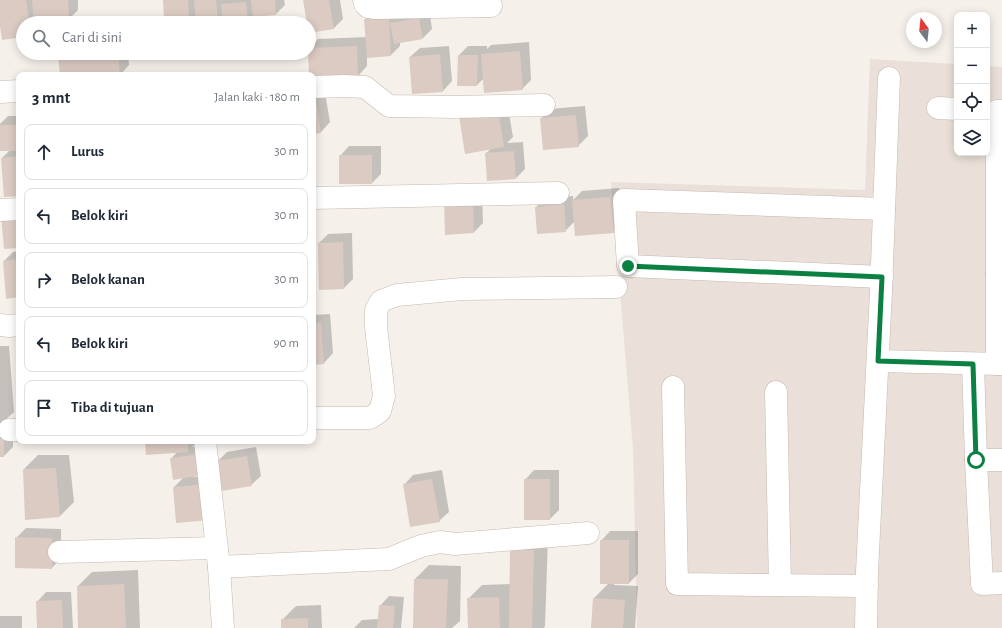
<!DOCTYPE html>
<html lang="id">
<head>
<meta charset="utf-8">
<style>
	:root { --surface:#fff; --page:#f2f2f3; --text:#1f2937; --muted:#747a83; --line:#e0e1e3 }
	body { margin:0; font-family:"Alegreya Sans",sans-serif; background:var(--page); color:var(--text) }
	.controls { position:absolute; right:12px; top:12px; display:grid; overflow:hidden; border-radius:8px; box-shadow:0 2px 10px #0003 }
	.controls button { width:36px; height:36px; display:grid; place-items:center; padding:0; border:0; border-bottom:1px solid var(--line); background:var(--surface); color:var(--text); font:20px sans-serif }
	.compass { position:absolute; left:906px; top:12px; width:36px; height:36px; border-radius:50%; background:var(--surface); box-shadow:0 2px 10px #0003; rotate:345deg }
	.stop { position:absolute; width:12px; height:12px; margin:-9px; border:3px solid #0b8043; border-radius:50%; background:#fff }
	.stop.end { background:#0b8043; border-color:#fff; box-shadow:0 1px 4px #0008 }
	.list { margin:0; padding:0; list-style:none }
	h2 { display:flex; justify-content:space-between; align-items:center; height:52px; margin:0; padding:0 16px; font-size:17px }
	h2 small { font-size:13px; font-weight:400; color:var(--muted) }
	.list li { display:grid; grid-template-columns:26px 1fr auto; gap:12px; align-items:center; box-sizing:border-box; height:56px; margin:0 8px 8px; padding:0 8px; border:1px solid var(--line); border-radius:8px }
	.list b { display:block; font-size:15px; white-space:nowrap }
	.list em { font-size:13px; font-style:normal; color:var(--muted) }
	.icon { flex:none; width:22px; height:22px; fill:none; stroke:currentColor; stroke-width:2; stroke-linecap:round; stroke-linejoin:round }
	.map { position:relative; flex:none; width:1002px; height:628px; overflow:hidden }
	.search { position:absolute; background:var(--surface); box-shadow:0 2px 10px #0003; left:16px; top:16px; width:300px; height:44px; display:flex; align-items:center; gap:10px; box-sizing:border-box; padding:0 14px; border-radius:22px; color:var(--muted); font-size:15px }
	.panel { position:absolute; background:var(--surface); box-shadow:0 2px 10px #0003; left:16px; top:72px; width:300px; height:372px; border-radius:8px }
	.map>svg:first-child { display:block }
	.residential { fill:#eae0d9 }
	.shadow { fill:#0003 }
	.building { fill:#dbcbc3 }
	.lines { fill:none; stroke-linecap:round; stroke-linejoin:round }
	.minor-casing { stroke:#c5b8b0; stroke-width:23 }
	.minor { stroke:#fff; stroke-width:22 }
	.route { stroke:#0b8043; stroke-width:5 }
</style>
</head>
<body>
<div class="map">
<svg width="1002" height="628" viewBox="0 0 1002 628">
	<rect width="100%" height="100%" fill="#f6f0eb"/>
	<path class="residential" d="M870,59L957,64V153H987V66L1002,67V628H637L633,450L611,182L865,190Z"/>
	<g class="shadow">
		<path d="M0,0H78V10L72,16H79L80,23H43L45,21H40L41,23H23V36L0,20Z"/>
		<path d="M164,0H284L285,5L276,14L257,16L250,23L258,22V23H166L171,18Z"/>
		<path d="M304,0H340L343,19L334,28L309,31V23H308Z"/>
		<path d="M429,9L432,29L423,38L400,42V46L391,55L367,57V66L358,76L310,75L309,48L318,39L367,37L365,20L375,10Z"/>
		<path d="M529,42L531,80L522,89L484,78L477,85H458L459,55L468,46H487V49L491,45Z"/>
		<path d="M449,46L452,81L443,91L410,57L420,48Z"/>
		<path d="M61,53H128L129,65L120,75H61L59,55Z"/>
		<path d="M323,81L330,122L321,132L313,133V83Z"/>
		<path d="M507,101L513,137L507,143L523,142L525,169L516,178L486,153L491,149L466,153Z"/>
		<path d="M585,106L588,136L578,146L541,119L550,109Z"/>
		<path d="M8,116H19V195L5,196L2,158L10,150H0V124Z"/>
		<path d="M349,146H381V174L372,183H340V156Z"/>
		<path d="M482,187L483,223L474,232L446,234Z"/>
		<path d="M619,188L622,223L613,232L575,221L565,231L536,207L546,198L573,196V200L582,191Z"/>
		<path d="M352,233L353,279L344,288L319,243L328,234Z"/>
		<path d="M19,251V296L4,261L13,252Z"/>
		<path d="M330,314L333,353L324,363L313,364V315Z"/>
		<path d="M0,346H9L14,412L0,425Z"/>
		<path d="M0,430H13V447L4,456H0Z"/>
		<path d="M146,441H197V442L192,447L209,445L194,475V477L216,475L219,509L174,487L184,477L171,459L177,452Z"/>
		<path d="M256,447L261,476L251,485L217,462L227,452Z"/>
		<path d="M38,455H69L74,502L60,516L24,469Z"/>
		<path d="M442,470L449,512L439,521L404,485L413,475Z"/>
		<path d="M534,470H559V510L550,519L525,480Z"/>
		<path d="M26,528L61,529V558L52,568L16,538Z"/>
		<path d="M610,531H638V574L629,583H614V585L638,586L635,628H592L594,598L609,583L601,541Z"/>
		<path d="M548,537L545,626L544,628H469L468,599L482,585L511,584V550Z"/>
		<path d="M429,565L461,566L460,621L452,628H414L415,579Z"/>
		<path d="M138,570L140,628H79L78,586L92,572Z"/>
		<path d="M46,592H71L73,628H38L37,602Z"/>
		<path d="M389,596L404,597L401,628H354L362,620L378,619L380,606Z"/>
		<path d="M321,605L322,628H282V620L296,606Z"/>
		<rect x="0" y="616" width="22" height="12"/>
	</g>
	<g class="building">
		<path d="M0,0H26L30,23H23V37L2,40L0,26Z"/>
		<path d="M32,0H68L69,20L34,23Z"/>
		<path d="M163,0H188L189,18L164,19Z"/>
		<path d="M194,0H216L218,23H196Z"/>
		<path d="M251,0H275L276,15L253,17Z"/>
		<path d="M303,0H329L334,29L309,33V23H307Z"/>
		<path d="M246,2L248,23H223L221,4Z"/>
		<path d="M389,18L391,56L367,58L364,19Z"/>
		<path d="M419,18L423,39L394,44L390,23Z"/>
		<path d="M357,46L358,77L313,78V75H309L308,53H309V48Z"/>
		<path d="M520,51L523,90L484,93L481,54Z"/>
		<path d="M78,53H118L120,75H60L58,54Z"/>
		<path d="M440,54L443,92L412,94L409,57Z"/>
		<path d="M458,55H478L477,86H457Z"/>
		<path d="M313,88H314L321,133L313,134Z"/>
		<path d="M498,109L504,147L465,154L459,116Z"/>
		<path d="M576,115L579,147L543,150L540,118Z"/>
		<rect x="0" y="125" width="19" height="26"/>
		<path d="M514,151L516,179L487,181L485,153Z"/>
		<rect x="339" y="155" width="33" height="29"/>
		<path d="M19,156V196L4,197L1,158Z"/>
		<path d="M473,196L474,233L445,235L444,197Z"/>
		<path d="M610,197L614,233L575,236L572,200Z"/>
		<path d="M564,204L566,232L537,234L535,207Z"/>
		<path d="M19,213V248L4,249L1,215Z"/>
		<path d="M343,242L344,289L319,290L318,243Z"/>
		<path d="M19,259V297L6,299L3,261Z"/>
		<path d="M321,322L324,364L313,365V323Z"/>
		<rect x="0" y="439" width="4" height="18"/>
		<path d="M145,441H188V452L146,455Z"/>
		<path d="M200,454L204,475L173,480L170,458Z"/>
		<path d="M247,456L252,486L221,491L216,461Z"/>
		<path d="M56,468L60,517L25,520L23,469Z"/>
		<path d="M432,479L440,522L410,527L403,484Z"/>
		<rect x="524" y="479" width="26" height="41"/>
		<path d="M207,484L210,520L176,523L173,487Z"/>
		<path d="M15,537L52,538V569L15,568Z"/>
		<rect x="600" y="540" width="29" height="44"/>
		<path d="M510,550H534L532,628H509Z"/>
		<path d="M414,579H448L446,628H413Z"/>
		<path d="M124,584L126,628H78L77,586Z"/>
		<path d="M499,597L500,628H468L467,598Z"/>
		<path d="M593,598L625,600L623,628H591Z"/>
		<path d="M62,600L63,628H37L36,601Z"/>
		<path d="M379,605L395,606L393,628H377Z"/>
		<path d="M308,618V628H281V619Z"/>
	</g>
	<g class="lines">
		<defs>
			<g id="minor">
				<path d="M364,0L365,4L368,7L374,8L491,6"/>
				<path d="M313,87L344,86L365,87L389,106L455,107L544,105"/>
				<path d="M0,92L19,91"/>
				<path d="M938,108L957,109"/>
				<path d="M1002,111H997V274H1002"/>
				<path d="M313,198L558,193"/>
				<path d="M0,210L19,209"/>
				<path d="M882,277L628,266L624,200L884,209"/>
				<path d="M0,325L9,326L19,325"/>
				<path d="M878,361L1002,364"/>
				<path d="M973,364L976,460H1002"/>
				<path d="M997,364V274"/>
				<path d="M673,387L677,584L867,586"/>
				<path d="M776,392L780,585"/>
				<path d="M313,418H370L380,411L384,396L376,327V310L381,301L397,295L462,289L616,287"/>
				<path d="M9,430H19"/>
				<path d="M205,441L219,567L223,628"/>
				<path d="M976,460L982,584L1002,583"/>
				<path d="M59,552L216,548"/>
				<path d="M219,567L389,559L421,546L440,542L455,544L588,533"/>
				<path d="M866,628L867,572L881,291L889,78"/>
			</g>
		</defs>
		<use href="#minor" class="minor-casing"/>
		<use href="#minor" class="minor"/>
	</g>
	<g class="lines">
		<path class="route" d="M628,266L882,277L878,361L973,364L976,460"/>
	</g>
</svg>
<div class="controls">
<button>+</button>
<button>−</button>
<button><svg class="icon" aria-label="locate" viewBox="0 0 24 24"><circle cx="12" cy="12" r="6"/><path d="M12 2v4M12 18v4M2 12h4M18 12h4"/></svg></button>
<button><svg class="icon" aria-label="layers" viewBox="0 0 24 24"><path d="M12 4l9 5-9 5-9-5zM3 14l9 5 9-5"/></svg></button>
</div>
<svg class="compass" viewBox="-18 -18 36 36"><path d="M0-13l5 13h-10z" fill="#e53935"/><path d="M0 13l5-13h-10z" fill="#747a83"/></svg>
<div class="stop" style="left:976px;top:460px"></div>
<div class="stop end" style="left:628px;top:266px"></div>
<div class="search"><svg class="icon" aria-label="search" viewBox="0 0 24 24"><circle cx="10" cy="10" r="6"/><path d="M15 15l6 6"/></svg>Cari di sini</div>
<section class="panel">
<h2>3 mnt<small>Jalan kaki · 180 m</small></h2>
<ul class="list">
<li><svg class="icon" aria-label="ahead" viewBox="0 0 24 24"><path d="M12 20V5M6 11l6-6 6 6"/></svg><div><b>Lurus</b></div><em>30 m</em></li>
<li><svg class="icon" aria-label="left" viewBox="0 0 24 24"><path d="M17 20v-9H6M10 6l-5 5 5 5"/></svg><div><b>Belok kiri</b></div><em>30 m</em></li>
<li><svg class="icon" aria-label="right" viewBox="0 0 24 24"><path d="M7 20v-9h11M14 6l5 5-5 5"/></svg><div><b>Belok kanan</b></div><em>30 m</em></li>
<li><svg class="icon" aria-label="left" viewBox="0 0 24 24"><path d="M17 20v-9H6M10 6l-5 5 5 5"/></svg><div><b>Belok kiri</b></div><em>90 m</em></li>
<li><svg class="icon" aria-label="arrive" viewBox="0 0 24 24"><path d="M6 21V4h12l-3 4 3 4H6"/></svg><div><b>Tiba di tujuan</b></div></li>
</ul>
</section>
</div>
</body>
</html>
